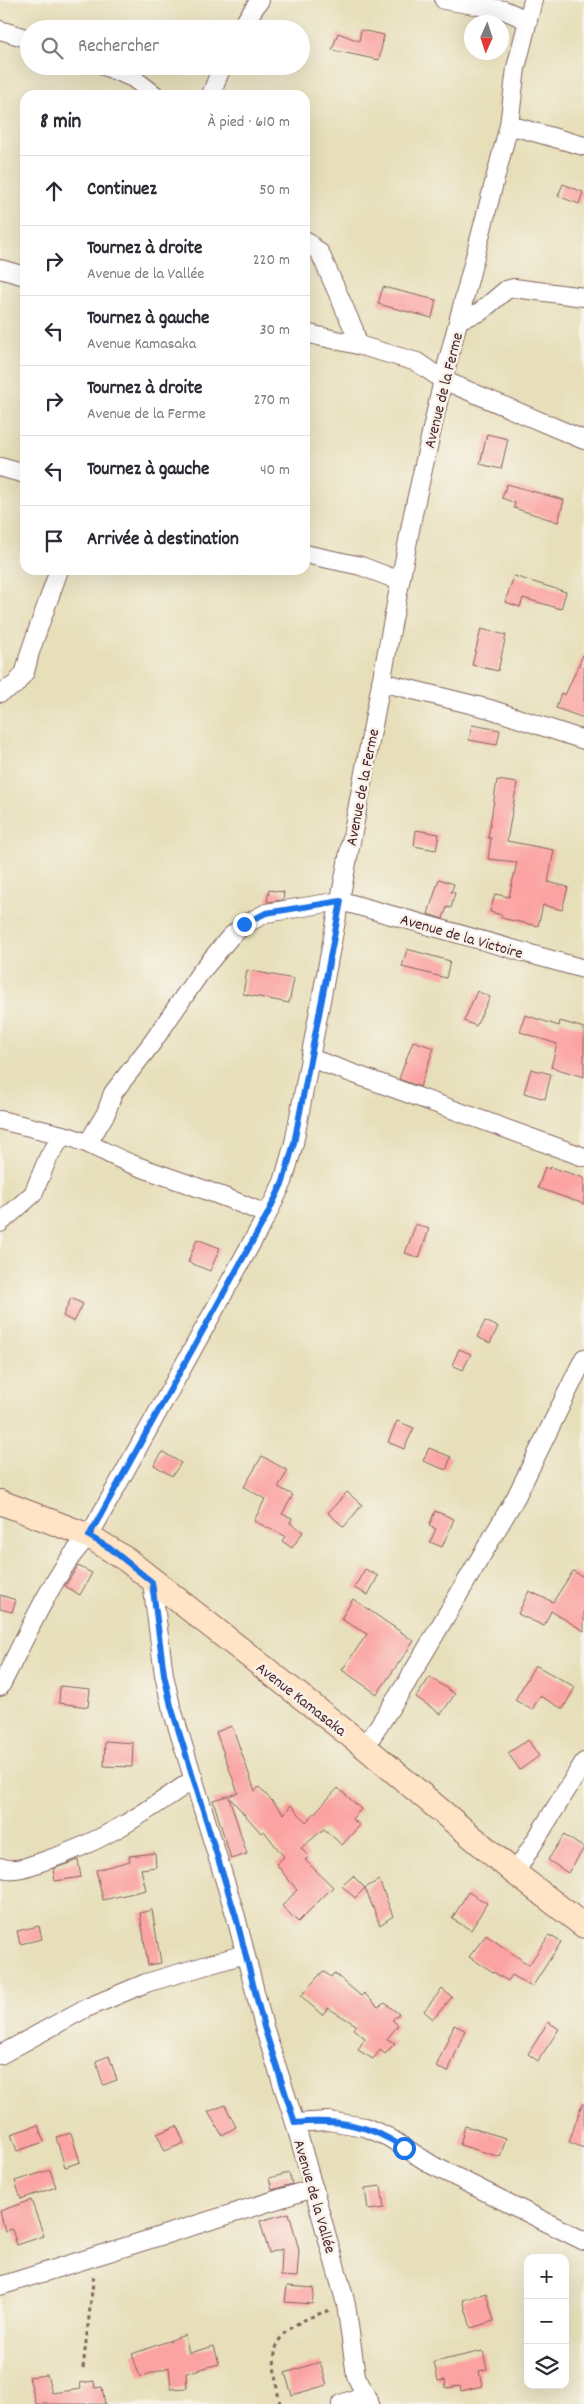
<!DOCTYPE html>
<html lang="fr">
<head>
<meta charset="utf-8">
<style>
	:root { --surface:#fff; --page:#f2f2f3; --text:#2b2b33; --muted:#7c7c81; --line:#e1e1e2 }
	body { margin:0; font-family:Dekko,sans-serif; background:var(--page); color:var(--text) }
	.controls { position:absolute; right:15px; bottom:15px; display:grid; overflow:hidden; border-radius:10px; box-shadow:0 5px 20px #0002 }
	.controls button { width:45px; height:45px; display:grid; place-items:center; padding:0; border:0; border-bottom:1px solid var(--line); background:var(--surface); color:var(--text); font:25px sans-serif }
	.compass { position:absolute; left:464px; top:15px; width:45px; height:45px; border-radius:50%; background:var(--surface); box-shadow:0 5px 20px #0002; rotate:183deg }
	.stop { position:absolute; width:15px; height:15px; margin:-11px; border:4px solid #1a73e8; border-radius:50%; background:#fff }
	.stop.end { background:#1a73e8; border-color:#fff; box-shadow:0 1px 5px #0008 }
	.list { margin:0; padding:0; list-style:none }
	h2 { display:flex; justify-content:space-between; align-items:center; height:65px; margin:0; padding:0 20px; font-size:21px }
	h2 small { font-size:16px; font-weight:400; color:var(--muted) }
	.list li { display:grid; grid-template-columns:32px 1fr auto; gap:15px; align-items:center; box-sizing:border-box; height:70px; padding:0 20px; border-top:1px solid var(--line) }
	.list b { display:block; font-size:19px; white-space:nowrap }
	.list p { margin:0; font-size:16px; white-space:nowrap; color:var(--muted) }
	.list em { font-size:16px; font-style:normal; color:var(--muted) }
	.icon { flex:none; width:28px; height:28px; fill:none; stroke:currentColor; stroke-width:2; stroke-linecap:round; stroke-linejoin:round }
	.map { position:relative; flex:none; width:584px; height:2404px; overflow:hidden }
	.search { position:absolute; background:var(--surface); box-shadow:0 5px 20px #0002; left:20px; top:20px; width:290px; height:55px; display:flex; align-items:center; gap:12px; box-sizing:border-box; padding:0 18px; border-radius:28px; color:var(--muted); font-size:19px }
	.panel { position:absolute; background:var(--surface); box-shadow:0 5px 20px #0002; left:20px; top:90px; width:290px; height:485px; border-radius:15px }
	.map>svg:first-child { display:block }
	.building { fill:#fba3a2 }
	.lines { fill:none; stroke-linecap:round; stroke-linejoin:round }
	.street-casing { stroke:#81625d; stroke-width:20 }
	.secondary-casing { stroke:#81625d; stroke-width:26 }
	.path { stroke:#81625d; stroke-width:3; stroke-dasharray:4 4; stroke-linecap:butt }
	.street { stroke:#fff; stroke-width:18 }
	.secondary { stroke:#ffe4c6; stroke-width:24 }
	.route { stroke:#1a73e8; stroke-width:6 }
	.labels { text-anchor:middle; stroke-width:5; stroke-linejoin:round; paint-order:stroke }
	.street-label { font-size:16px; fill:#4a1f2b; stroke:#f7f3e8 }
</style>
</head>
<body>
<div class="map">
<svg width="584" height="2404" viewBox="0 0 584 2404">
	<rect width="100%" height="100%" fill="#f7f3e8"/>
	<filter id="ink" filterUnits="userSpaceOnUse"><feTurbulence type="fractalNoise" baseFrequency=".02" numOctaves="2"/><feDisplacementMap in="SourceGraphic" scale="10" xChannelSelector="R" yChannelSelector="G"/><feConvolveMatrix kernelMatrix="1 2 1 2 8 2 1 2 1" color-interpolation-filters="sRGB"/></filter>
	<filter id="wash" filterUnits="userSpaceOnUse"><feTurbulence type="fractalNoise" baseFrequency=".0096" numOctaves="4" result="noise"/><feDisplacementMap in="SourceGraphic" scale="20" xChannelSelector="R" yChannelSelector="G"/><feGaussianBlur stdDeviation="1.12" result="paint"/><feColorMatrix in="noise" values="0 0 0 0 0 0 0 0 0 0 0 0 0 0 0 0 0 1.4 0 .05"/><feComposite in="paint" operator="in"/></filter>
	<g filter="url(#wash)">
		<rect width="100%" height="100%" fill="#e7dfba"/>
		<g id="blocks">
			<g class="building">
				<path d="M361,30L384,35L379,60L332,50L338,33L359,41Z"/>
				<path d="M563,184L583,192L579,204L558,196Z"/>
				<path d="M383,287L436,300L432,318L378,304Z"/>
				<path d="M487,434L508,439L501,469L480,464Z"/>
				<path d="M507,484L564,500L558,522L514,508L515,503L502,498Z"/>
				<path d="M514,576L566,592L561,609L523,598L520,607L505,602Z"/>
				<path d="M481,629L506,635L498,671L472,665Z"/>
				<path d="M584,653V718L556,708L561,693L565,695Z"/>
				<path d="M472,725L500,730L497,745L469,740Z"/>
				<path d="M497,780L517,783L507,841L554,850L548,882L568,887L562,910L543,905L538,926L501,918L502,915L490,912L495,894L509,897L517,862L488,859L491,838H488Z"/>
				<path d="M416,830L439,834L436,850L414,846Z"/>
				<path d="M439,879L454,884L451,892L455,893L451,908L447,907L443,919L428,914Z"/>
				<path d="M269,890L284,892L283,900L267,902Z"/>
				<path d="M407,949L450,961L446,978L402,967Z"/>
				<path d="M247,970L294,979L289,1003L243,994Z"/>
				<path d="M477,991L490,997L476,1026L464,1021Z"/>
				<path d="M525,1015L559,1026L560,1021L584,1028V1077L551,1067L557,1044L520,1032Z"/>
				<path d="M413,1041L434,1048L420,1087L399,1079Z"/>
				<path d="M531,1069L551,1074L545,1099L524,1093Z"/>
				<path d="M545,1167L550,1169L551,1167L584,1178V1204L538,1188Z"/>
				<path d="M416,1224L429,1229L419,1258L405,1253Z"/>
				<path d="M197,1239L220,1248L210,1271L188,1262Z"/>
				<path d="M71,1298L83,1304L74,1322L63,1316Z"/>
				<path d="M485,1321L498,1327L490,1343L477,1337Z"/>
				<path d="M459,1349L471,1354L463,1370L452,1365Z"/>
				<path d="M397,1421L414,1428L404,1449L388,1442Z"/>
				<path d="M429,1448L451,1457L446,1470L423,1461Z"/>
				<path d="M163,1452L181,1463L172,1476L154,1465Z"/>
				<path d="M262,1456L288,1471L278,1487L293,1495L282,1514L292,1518L290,1523L303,1532L292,1548L282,1541L285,1536L254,1521L265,1499L244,1487Z"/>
				<path d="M347,1492L362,1505L344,1527L328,1513Z"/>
				<path d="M435,1511L454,1519L442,1547L430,1542L436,1529L429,1526Z"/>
				<path d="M78,1566L92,1573L80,1595L65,1586Z"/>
				<path d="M365,1569L378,1576L368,1595L354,1588Z"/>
				<path d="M573,1571L584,1577V1631L551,1611L544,1626L518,1614L529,1591L553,1602Z"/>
				<path d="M0,1595L16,1600L12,1612L0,1609Z"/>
				<path d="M353,1599L414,1641L377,1694L342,1670L367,1634L341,1619Z"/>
				<path d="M535,1665L575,1687L563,1709L540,1696L532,1710L515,1700Z"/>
				<path d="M430,1677L455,1694L441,1714L416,1697Z"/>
				<path d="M60,1686L90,1689L88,1707L59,1703Z"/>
				<path d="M232,1726L255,1791L259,1787L284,1814L291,1805L306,1822L338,1788L361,1809L352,1819L360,1825L342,1845L324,1829L301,1848L309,1857L305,1860L333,1887L298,1922L282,1906L297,1890L276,1864L284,1857L264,1831L261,1833L229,1797L247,1854L231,1859L213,1800L238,1793L216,1732Z"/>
				<path d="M528,1740L539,1756L520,1770L508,1753Z"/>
				<path d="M105,1741L133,1743L132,1767L104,1766Z"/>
				<path d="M564,1835L584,1848L568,1873L548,1860Z"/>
				<path d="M155,1853L156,1867L141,1869L146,1890L103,1900L96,1870L130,1861L129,1856Z"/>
				<path d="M78,1860L81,1877L55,1881L53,1869Z"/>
				<path d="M353,1876L365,1888L355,1898L342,1886Z"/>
				<path d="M379,1880L393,1916L380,1925L365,1888Z"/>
				<path d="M468,1892L487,1903L471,1930L452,1919Z"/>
				<path d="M152,1910L161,1963L148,1965L140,1913Z"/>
				<path d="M39,1926L42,1939L20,1944L17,1931Z"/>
				<path d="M486,1935L529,1965L549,1935L561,1942L532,1987L512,1975L508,1981L469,1957Z"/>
				<path d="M323,1971L331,1977L334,1973L361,1996L364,1993L378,2007L385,2003L399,2014L392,2020L398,2025L387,2039L395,2043L385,2054L380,2050L373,2059L358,2050L365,2038L353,2029L356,2025L328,2008L322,2015L301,1996Z"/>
				<path d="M442,1989L452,1997L433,2019L424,2011Z"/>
				<path d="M548,2022L559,2029L538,2061L528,2054Z"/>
				<path d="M454,2025L465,2030L448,2072L436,2067Z"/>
				<path d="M109,2056L117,2080L103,2085L96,2061Z"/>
				<path d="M582,2104H584V2148L569,2142Z"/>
				<path d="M225,2105L236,2127L222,2135L208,2112Z"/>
				<path d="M38,2125L44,2142L17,2151L11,2134Z"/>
				<path d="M177,2126L184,2143L165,2151L157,2134Z"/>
				<path d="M465,2126L506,2138L500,2157L460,2145Z"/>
				<path d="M71,2133L80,2162L65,2167L56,2137Z"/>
				<path d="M50,2170L56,2187L21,2199L15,2181Z"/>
				<path d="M289,2173L292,2184L272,2190L269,2178Z"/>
				<path d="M381,2186L384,2208L368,2210L365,2188Z"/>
				<path d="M31,2200L44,2236L17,2245L12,2229L5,2231L0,2211Z"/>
				<path d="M289,2213L299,2250L297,2277L281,2276L282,2249L269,2253L260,2221Z"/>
				<path d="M287,2286L314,2288L312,2304L285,2302Z"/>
				<path d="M486,2293L494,2321L471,2328L463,2300Z"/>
				<path d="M185,2335L189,2353L214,2346L219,2364L186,2373L187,2388L171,2389L169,2367L140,2377L132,2354Z"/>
				<path d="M483,2351L487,2369L479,2371L482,2386L461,2391L460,2386L446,2388L445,2380L438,2381L434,2362Z"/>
				<path d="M320,2362L327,2385L292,2395L285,2373Z"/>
				<path d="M47,2375L52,2393L81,2389L80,2383L94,2381L95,2388L102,2387L105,2404H36L29,2377Z"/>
			</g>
		</g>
	</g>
	<g filter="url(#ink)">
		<use href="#blocks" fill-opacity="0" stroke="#81625d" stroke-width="1"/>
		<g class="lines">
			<defs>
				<g id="street">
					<path d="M444,0L504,10L527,20"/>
					<path d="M240,29L260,0"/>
					<path d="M0,30L29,39"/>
					<path d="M104,66L133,78L155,95"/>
					<path d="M211,95L222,66"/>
					<path d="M509,125L584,146"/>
					<path d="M305,240L320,253L354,330L358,345L417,362L443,380L584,440"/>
					<path d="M0,269L25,276"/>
					<path d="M460,319L480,312L506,290L514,288L584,297"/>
					<path d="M305,333L358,345"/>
					<path d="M0,467L25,474"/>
					<path d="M305,554L361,566L400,581"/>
					<path d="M381,682L490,709L584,740"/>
					<path d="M0,693L15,685L25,672L30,652L59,570"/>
					<path d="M310,1058L584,1157"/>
					<path d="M0,1120L63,1135"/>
					<path d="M88,1143L106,1113L113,1093L152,1043L200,973L230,937L244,925L266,913L341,901L584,969"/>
					<path d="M0,1223L33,1194L48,1158L63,1135C89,1141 111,1157 137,1166C181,1182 225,1195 267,1215"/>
					<path d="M152,1582L164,1675L171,1706L236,1917L264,2027L295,2123L346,2304L356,2376L370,2404"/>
					<path d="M0,1687C23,1644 55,1568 89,1536L267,1215L283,1182L294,1143L413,514L443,380L509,125L516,68L533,0"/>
					<path d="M365,1747L407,1682L516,1497L584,1358"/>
					<path d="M0,1867C13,1873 29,1866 41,1862C101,1843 143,1814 194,1779"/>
					<path d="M515,1873L584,1762"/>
					<path d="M0,2055L84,2009L146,1983L245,1954"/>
					<path d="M295,2123L328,2121L365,2127L388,2137L432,2165L584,2241"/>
					<path d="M0,2286L314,2188"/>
					<path d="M341,2404L365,2395"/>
				</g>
				<path id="secondary" d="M0,1502L89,1536L127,1560L365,1747L515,1873L584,1926"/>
			</defs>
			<use href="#street" class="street-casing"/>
			<use href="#secondary" class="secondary-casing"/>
			<g class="path">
				<path d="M83,2368L94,2274"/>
				<path d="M280,2404C268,2344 271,2330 330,2310"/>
			</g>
			<use href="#street" class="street"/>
			<use href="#secondary" class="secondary"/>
		</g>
	</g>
	<g class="lines" filter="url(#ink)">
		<path class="route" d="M244,924L266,913L341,901L294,1143L283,1182L267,1215L89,1536L111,1549L152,1582L164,1674L171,1706L236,1917L264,2027L295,2123C335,2119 370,2124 404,2148"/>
	</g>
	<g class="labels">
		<g class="street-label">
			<text transform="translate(442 390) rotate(-76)" y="6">Avenue de la Ferme</text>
			<text transform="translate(361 787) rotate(-79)" y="6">Avenue de la Ferme</text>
			<text transform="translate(462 935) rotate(16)" y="6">Avenue de la Victoire</text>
			<text transform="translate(302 1698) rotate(38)" y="6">Avenue Kamasaka</text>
			<text transform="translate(316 2196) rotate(74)" y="6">Avenue de la Vallée</text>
		</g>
	</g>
</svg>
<div class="controls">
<button>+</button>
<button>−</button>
<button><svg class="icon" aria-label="layers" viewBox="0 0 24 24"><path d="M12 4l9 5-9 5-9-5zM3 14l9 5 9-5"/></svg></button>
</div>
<svg class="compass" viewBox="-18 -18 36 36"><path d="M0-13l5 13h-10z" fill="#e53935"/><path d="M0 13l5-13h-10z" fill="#7c7c81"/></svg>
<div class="stop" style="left:404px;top:2148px"></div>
<div class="stop end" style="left:244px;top:924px"></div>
<div class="search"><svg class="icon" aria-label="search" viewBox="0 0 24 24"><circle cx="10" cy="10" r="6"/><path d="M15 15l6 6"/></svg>Rechercher</div>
<section class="panel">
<h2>8 min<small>À pied · 610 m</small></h2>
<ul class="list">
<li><svg class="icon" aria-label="ahead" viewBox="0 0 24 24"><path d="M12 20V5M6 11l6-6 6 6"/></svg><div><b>Continuez</b></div><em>50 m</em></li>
<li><svg class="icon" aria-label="right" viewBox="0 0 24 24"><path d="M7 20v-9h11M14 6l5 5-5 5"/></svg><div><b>Tournez à droite</b><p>Avenue de la Vallée</p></div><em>220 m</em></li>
<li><svg class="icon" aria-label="left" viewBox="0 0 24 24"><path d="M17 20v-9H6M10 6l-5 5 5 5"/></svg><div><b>Tournez à gauche</b><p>Avenue Kamasaka</p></div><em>30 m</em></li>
<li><svg class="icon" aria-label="right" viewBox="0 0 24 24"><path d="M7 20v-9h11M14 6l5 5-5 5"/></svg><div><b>Tournez à droite</b><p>Avenue de la Ferme</p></div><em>270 m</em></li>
<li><svg class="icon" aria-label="left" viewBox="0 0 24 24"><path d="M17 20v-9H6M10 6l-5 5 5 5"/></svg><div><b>Tournez à gauche</b></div><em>40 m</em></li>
<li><svg class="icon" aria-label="arrive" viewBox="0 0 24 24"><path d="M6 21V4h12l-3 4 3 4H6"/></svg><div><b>Arrivée à destination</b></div></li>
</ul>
</section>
</div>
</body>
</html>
